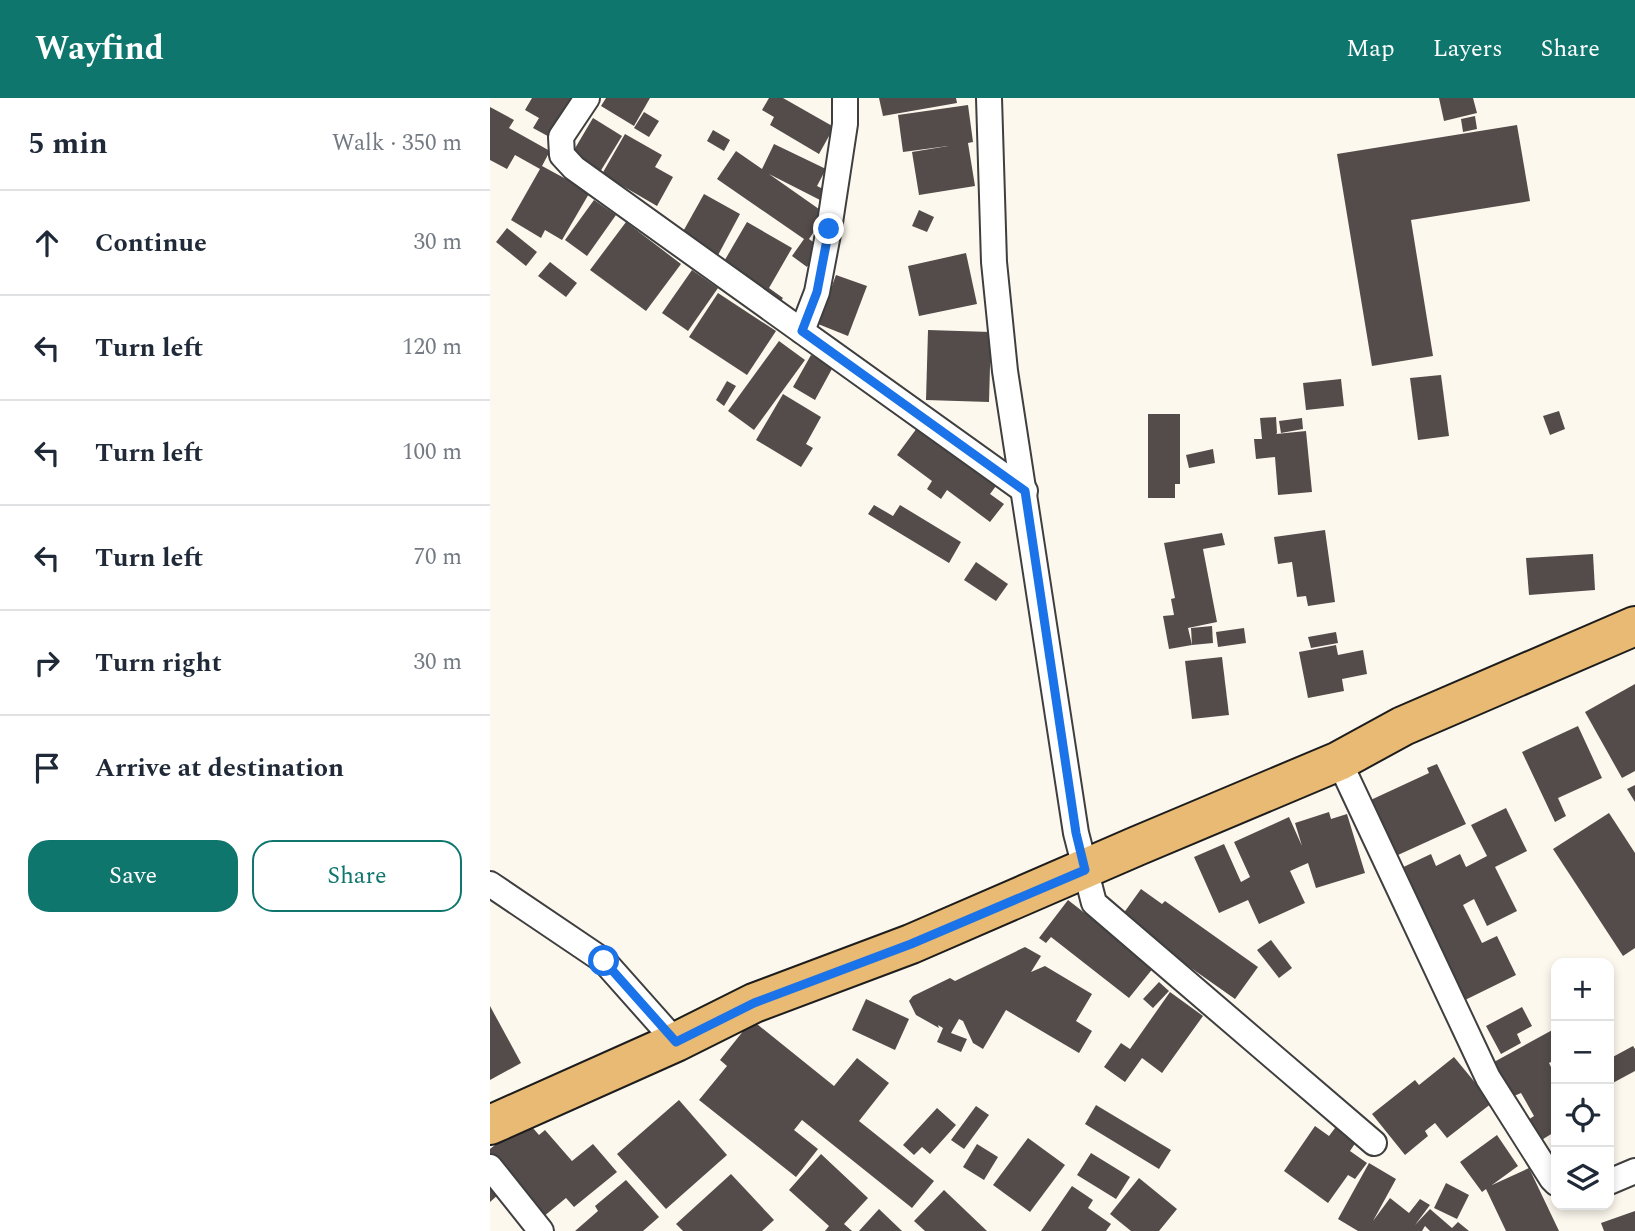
<!DOCTYPE html>
<html lang="en">
<head>
<meta charset="utf-8">
<style>
	:root { --surface:#fff; --page:#f6f6f7; --text:#1f2937; --muted:#747a83; --line:#e0e1e3; --accent:#0f766e }
	body { margin:0; font-family:Spectral,serif; background:var(--page); color:var(--text) }
	.controls { position:absolute; right:21px; bottom:21px; display:grid; overflow:hidden; border-radius:14px; box-shadow:0 4px 10px #0003 }
	.controls button { width:63px; height:63px; display:grid; place-items:center; padding:0; border:0; border-bottom:2px solid var(--line); background:var(--surface); color:var(--text); font:35px sans-serif }
	.stop { position:absolute; width:21px; height:21px; margin:-16px; border:5px solid #1a73e8; border-radius:50%; background:#fff }
	.stop.end { background:#1a73e8; border-color:#fff; box-shadow:0 2px 7px #0008 }
	.list { margin:0; padding:0; list-style:none }
	h2 { display:flex; justify-content:space-between; align-items:center; height:91px; margin:0; padding:0 28px; font-size:30px }
	h2 small { font-size:23px; font-weight:400; color:var(--muted) }
	.list li { display:grid; grid-template-columns:46px 1fr auto; gap:21px; align-items:center; box-sizing:border-box; height:105px; padding:0 28px; border-top:2px solid var(--line) }
	.list b { display:block; font-size:26px; white-space:nowrap }
	.list em { font-size:23px; font-style:normal; color:var(--muted) }
	.actions { display:flex; gap:14px; padding:21px 28px }
	.actions a { flex:1; padding:16px 0; border:2px solid var(--accent); border-radius:21px; text-align:center; font-size:24px; color:var(--accent) }
	.actions .main { background:var(--accent); color:#fff }
	.icon { flex:none; width:38px; height:38px; fill:none; stroke:currentColor; stroke-width:2; stroke-linecap:round; stroke-linejoin:round }
	.map { position:relative; flex:none; width:1145px; height:1133px; overflow:hidden }
	header { display:flex; align-items:center; gap:42px; box-sizing:border-box; height:98px; padding:0 35px; background:var(--accent); color:#fff }
	header strong { font-size:33px }
	nav { display:flex; gap:38px; margin-inline-start:auto; font-size:24px }
	main { display:flex }
	aside { flex:1; background:var(--surface) }
	.map>svg:first-child { display:block }
	.building { fill:#544c4a }
	.lines { fill:none; stroke-linecap:round; stroke-linejoin:round }
	.street-casing { stroke:#3f3f3f; stroke-width:28 }
	.primary-casing { stroke:#1d1d1d; stroke-width:42 }
	.street { stroke:#fff; stroke-width:24 }
	.primary { stroke:#e8ba73; stroke-width:38 }
	.route { stroke:#1a73e8; stroke-width:9 }
</style>
</head>
<body>
<header>
<strong>Wayfind</strong>
<nav><a>Map</a><a>Layers</a><a>Share</a></nav>
</header>
<main>
<aside>
<h2>5 min<small>Walk · 350 m</small></h2>
<ul class="list">
<li><svg class="icon" aria-label="ahead" viewBox="0 0 24 24"><path d="M12 20V5M6 11l6-6 6 6"/></svg><div><b>Continue</b></div><em>30 m</em></li>
<li><svg class="icon" aria-label="left" viewBox="0 0 24 24"><path d="M17 20v-9H6M10 6l-5 5 5 5"/></svg><div><b>Turn left</b></div><em>120 m</em></li>
<li><svg class="icon" aria-label="left" viewBox="0 0 24 24"><path d="M17 20v-9H6M10 6l-5 5 5 5"/></svg><div><b>Turn left</b></div><em>100 m</em></li>
<li><svg class="icon" aria-label="left" viewBox="0 0 24 24"><path d="M17 20v-9H6M10 6l-5 5 5 5"/></svg><div><b>Turn left</b></div><em>70 m</em></li>
<li><svg class="icon" aria-label="right" viewBox="0 0 24 24"><path d="M7 20v-9h11M14 6l5 5-5 5"/></svg><div><b>Turn right</b></div><em>30 m</em></li>
<li><svg class="icon" aria-label="arrive" viewBox="0 0 24 24"><path d="M6 21V4h12l-3 4 3 4H6"/></svg><div><b>Arrive at destination</b></div></li>
</ul>
<div class="actions"><a class="main">Save</a><a>Share</a></div>
</aside>
<div class="map">
<svg width="1145" height="1133" viewBox="0 0 1145 1133">
	<rect width="100%" height="100%" fill="#fdf8ee"/>
	<g class="building">
		<path d="M42,0H89L65,42L43,30L49,20L35,12Z"/>
		<path d="M116,0H160L144,28L111,8Z"/>
		<path d="M279,0H293L344,29L329,56L280,27L284,19L272,12Z"/>
		<path d="M389,0H466L467,5L393,18Z"/>
		<path d="M949,0H983L987,15L954,23Z"/>
		<path d="M478,7L483,44L478,45L485,88L429,97L422,54L458,48L413,54L408,17Z"/>
		<path d="M0,9L24,22L19,30L60,53L52,68L100,94L72,142L55,132L51,140L21,122L50,71L25,57L17,71L0,62Z"/>
		<path d="M154,14L169,23L159,39L144,30Z"/>
		<path d="M985,18L987,31L973,34L971,21Z"/>
		<path d="M103,20L132,38L110,74L81,57Z"/>
		<path d="M1027,27L1040,103L921,122L943,258L882,268L847,56Z"/>
		<path d="M223,32L240,42L234,53L217,43Z"/>
		<path d="M135,36L172,57L165,69L183,79L167,108L112,76Z"/>
		<path d="M284,46L336,71L327,88L335,92L330,102L279,76L336,116L319,141L330,149L317,169L302,158L314,141L227,81L246,53L272,71Z"/>
		<path d="M214,96L250,116L227,159L190,139Z"/>
		<path d="M104,102L126,117L97,158L75,142Z"/>
		<path d="M429,112L444,119L437,134L422,128Z"/>
		<path d="M136,124L191,166L156,213L100,172Z"/>
		<path d="M257,124L302,150L279,190L293,200L285,211L229,172Z"/>
		<path d="M17,130L47,154L36,168L6,144Z"/>
		<path d="M476,155L487,206L429,218L418,168Z"/>
		<path d="M60,164L87,185L76,199L48,178Z"/>
		<path d="M202,172L228,190L198,233L172,215Z"/>
		<path d="M346,177L377,188L358,238L328,226Z"/>
		<path d="M228,195L286,233L257,277L199,239Z"/>
		<path d="M438,232L501,234L499,304L436,302Z"/>
		<path d="M289,243L315,262L264,332L238,313Z"/>
		<path d="M321,257L343,269L325,302L303,289Z"/>
		<path d="M951,277L959,338L928,342L920,280Z"/>
		<path d="M851,281L854,308L816,312L813,285Z"/>
		<path d="M237,283L246,288L234,308L226,302Z"/>
		<path d="M293,296L331,319L316,346L323,350L311,369L266,342Z"/>
		<path d="M1069,313L1075,331L1060,337L1053,318Z"/>
		<path d="M658,316H690V386H685V400H658Z"/>
		<path d="M786,319L787,335L786,336L816,333L822,394L788,397L785,359L766,361L764,341H772L770,320Z"/>
		<path d="M812,320L813,331L791,335L789,323Z"/>
		<path d="M427,330L506,388L500,396L514,406L500,424L457,392L451,401L437,391L442,383L407,357Z"/>
		<path d="M723,351L725,365L699,370L696,357Z"/>
		<path d="M384,407L403,418L410,407L471,444L459,465L378,416Z"/>
		<path d="M835,432L845,504L818,508L816,498L807,499L802,464L788,466L784,439Z"/>
		<path d="M732,435L735,447L713,451L727,524L698,530L702,547L679,551L673,518L684,517L681,501L685,500L674,445Z"/>
		<path d="M1103,456L1105,492L1039,497L1036,460Z"/>
		<path d="M486,464L518,486L506,503L474,482Z"/>
		<path d="M722,528L723,545L702,547L701,530Z"/>
		<path d="M754,530L756,545L728,549L726,534Z"/>
		<path d="M846,534L848,545L821,550L818,539Z"/>
		<path d="M846,547L848,557L873,552L877,576L852,581L854,593L818,600L809,554Z"/>
		<path d="M732,559L739,617L702,621L695,563Z"/>
		<path d="M1145,586V673L1132,680L1095,614Z"/>
		<path d="M1088,628L1112,680L1068,700L1076,718L1065,724L1032,654Z"/>
		<path d="M947,666L976,726L897,762L872,706L939,675L937,670Z"/>
		<path d="M1145,687V704L1137,691Z"/>
		<path d="M1016,710L1037,753L1005,769L1027,813L997,828L984,801L973,807L992,845L1007,838L1026,877L971,904L905,773L941,756L946,768L970,756L976,769L997,758L981,727Z"/>
		<path d="M839,714L841,721L857,716L875,775L826,790L818,765L800,773L815,805L769,826L758,802L729,815L704,759L734,746L751,784L760,779L744,744L799,719L812,748L805,725Z"/>
		<path d="M1119,715L1145,755V850L1133,858L1063,751Z"/>
		<path d="M651,791L672,806L675,803L768,869L745,901L660,841L628,823Z"/>
		<path d="M578,802L664,869L639,900L561,839L556,845L549,840Z"/>
		<path d="M781,842L802,870L789,880L767,852Z"/>
		<path d="M535,849L551,858L541,874L555,868L602,896L586,923L602,933L589,955L516,912L493,951L483,945L473,923L469,921L461,935L477,941L471,954L447,944L453,930L448,927L449,930L426,917L419,903L423,898L460,880L465,883Z"/>
		<path d="M669,884L679,893L663,910L653,901Z"/>
		<path d="M680,894L713,918L672,975L652,960L635,984L614,969L631,945L640,951Z"/>
		<path d="M376,901L419,921L405,952L362,932Z"/>
		<path d="M0,908L31,965L0,982Z"/>
		<path d="M1032,909L1042,928L1027,936L1031,945L1011,956L996,928Z"/>
		<path d="M262,922L344,988L367,960L399,985L369,1023L444,1083L422,1110L312,1022L304,1032L328,1051L306,1079L209,1002L237,968L230,962Z"/>
		<path d="M1066,930V961L1059,965L1066,979V1033L1050,1043L1038,1022L1044,1018L1031,995L1024,998L1004,964Z"/>
		<path d="M1143,948L1145,951V973L1119,987V961Z"/>
		<path d="M964,959L1002,1005L957,1040L945,1025L935,1033L938,1038L915,1057L882,1016L925,982L929,987Z"/>
		<path d="M189,1002L237,1057L176,1111L127,1056Z"/>
		<path d="M606,1007L681,1052L669,1071L595,1026Z"/>
		<path d="M486,1008L499,1017L474,1051L461,1042Z"/>
		<path d="M447,1010L466,1027L440,1056L432,1049L424,1057L413,1047Z"/>
		<path d="M36,1022L49,1037L55,1032L82,1063L103,1046L127,1074L84,1109L76,1100L53,1119L0,1056V1051Z"/>
		<path d="M848,1026L868,1041L860,1053L877,1065L865,1081L858,1077L838,1105L794,1073L825,1028L839,1038Z"/>
		<path d="M1007,1037L1028,1068L1002,1087L1039,1070L1069,1133H1016L996,1091L992,1094L970,1064Z"/>
		<path d="M538,1040L575,1067L540,1114L503,1087Z"/>
		<path d="M487,1046L508,1059L494,1082L473,1069Z"/>
		<path d="M601,1055L640,1079L626,1101L587,1077Z"/>
		<path d="M331,1056L378,1100L354,1126L362,1133H335L339,1128L299,1092Z"/>
		<path d="M879,1065L906,1081L883,1123L900,1100L919,1115L930,1101L940,1107L925,1127L940,1111L962,1130L968,1124L979,1133H940L935,1128L932,1133H868L848,1121Z"/>
		<path d="M241,1076L284,1122L272,1133H193L186,1126Z"/>
		<path d="M649,1080L687,1111L669,1133H641L620,1116Z"/>
		<path d="M136,1082L169,1119L153,1133H85L108,1113L105,1108Z"/>
		<path d="M0,1085L9,1096L0,1104Z"/>
		<path d="M956,1085L979,1097L967,1121L944,1110Z"/>
		<path d="M582,1088L603,1102L598,1110L621,1126L616,1133H551Z"/>
		<path d="M454,1092L497,1133H435L424,1123Z"/>
		<path d="M389,1111L412,1133H369Z"/>
		<path d="M1145,1113V1133H1114L1111,1125Z"/>
	</g>
	<g class="lines">
		<defs>
			<g id="street">
				<path d="M97,0L71,39L72,57L84,70L535,393"/>
				<path d="M499,0L504,164L515,273L586,735L604,805L884,1045"/>
				<path d="M312,233L327,194L339,131L355,26V0"/>
				<path d="M849,663L998,980L1062,1081L1066,1085"/>
				<path d="M0,786L114,863L186,944"/>
				<path d="M0,1069L51,1133"/>
				<path d="M1119,1084L1145,1073"/>
			</g>
			<path id="primary" d="M0,1027L186,944L264,905L421,846L647,748L849,663L913,628L1145,528"/>
		</defs>
		<use href="#street" class="street-casing"/>
		<use href="#primary" class="primary-casing"/>
		<use href="#street" class="street"/>
		<use href="#primary" class="primary"/>
	</g>
	<g class="lines">
		<path class="route" d="M114,863L186,944L264,905L421,846L595,772L586,735L535,393L312,233L327,194L339,131"/>
	</g>
</svg>
<div class="controls">
<button>+</button>
<button>−</button>
<button><svg class="icon" aria-label="locate" viewBox="0 0 24 24"><circle cx="12" cy="12" r="6"/><path d="M12 2v4M12 18v4M2 12h4M18 12h4"/></svg></button>
<button><svg class="icon" aria-label="layers" viewBox="0 0 24 24"><path d="M12 4l9 5-9 5-9-5zM3 14l9 5 9-5"/></svg></button>
</div>
<div class="stop" style="left:114px;top:863px"></div>
<div class="stop end" style="left:339px;top:131px"></div>
</div>
</main>
</body>
</html>
